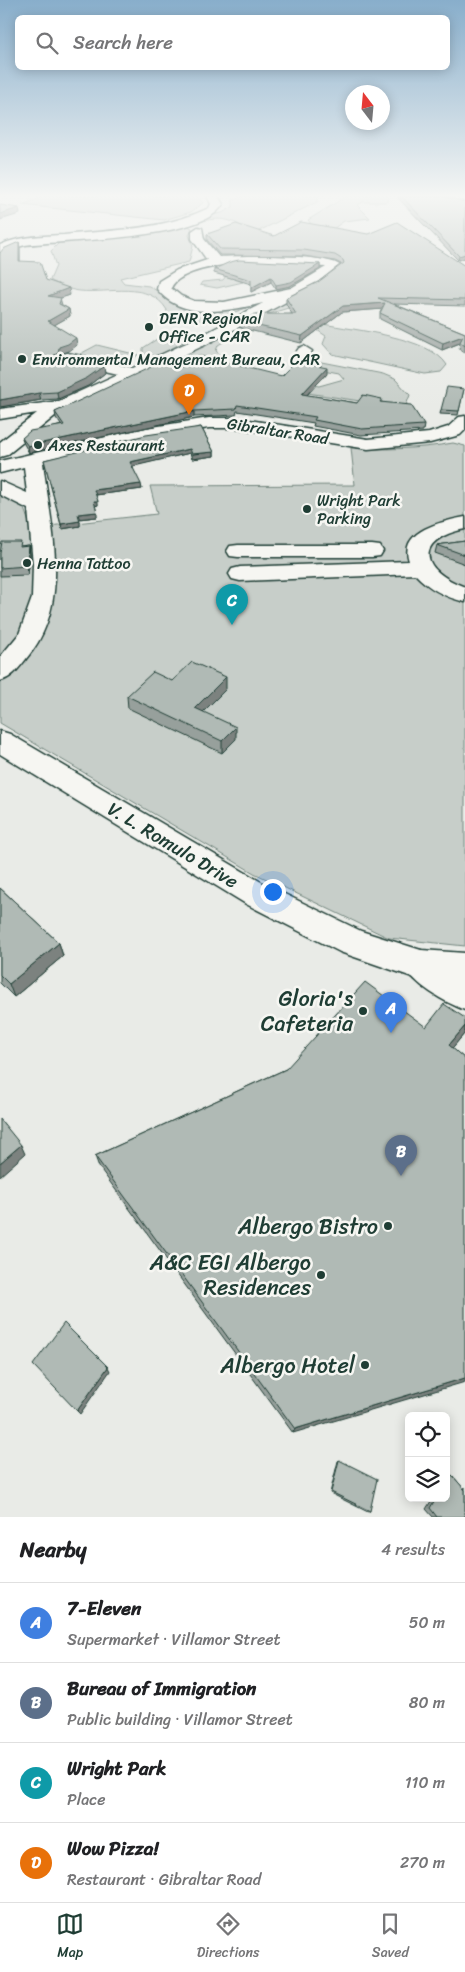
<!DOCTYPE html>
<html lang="en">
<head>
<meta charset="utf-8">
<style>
	:root { --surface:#fff; --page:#f2f2f2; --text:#202124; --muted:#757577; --line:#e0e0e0; --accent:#1f3d34 }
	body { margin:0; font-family:Sriracha,sans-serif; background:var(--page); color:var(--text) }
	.controls { position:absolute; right:15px; bottom:15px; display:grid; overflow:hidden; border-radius:8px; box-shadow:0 2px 12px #0003 }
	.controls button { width:45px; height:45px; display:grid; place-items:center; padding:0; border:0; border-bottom:1px solid var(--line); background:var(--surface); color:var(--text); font:25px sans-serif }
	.compass { position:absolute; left:345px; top:85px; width:45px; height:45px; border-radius:50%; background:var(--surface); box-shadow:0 2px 12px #0003; rotate:344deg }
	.you { position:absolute; left:272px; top:891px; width:18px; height:18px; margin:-12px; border:4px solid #fff; border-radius:50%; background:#1a73e8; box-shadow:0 0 0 8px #1a73e833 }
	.badge { display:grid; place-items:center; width:32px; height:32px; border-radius:50%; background:var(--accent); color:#fff; font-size:16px; font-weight:700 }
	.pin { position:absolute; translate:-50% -41px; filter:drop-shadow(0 1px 2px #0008) }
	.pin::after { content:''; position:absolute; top:26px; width:18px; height:15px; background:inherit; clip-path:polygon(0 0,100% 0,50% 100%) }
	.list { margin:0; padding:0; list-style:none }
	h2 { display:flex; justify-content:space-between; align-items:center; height:65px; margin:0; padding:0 20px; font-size:21px }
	h2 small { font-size:16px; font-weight:400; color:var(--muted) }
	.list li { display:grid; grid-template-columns:32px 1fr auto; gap:15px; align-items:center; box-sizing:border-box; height:80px; padding:0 20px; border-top:1px solid var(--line) }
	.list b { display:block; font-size:19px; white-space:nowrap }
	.list p { margin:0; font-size:16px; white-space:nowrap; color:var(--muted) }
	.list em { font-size:16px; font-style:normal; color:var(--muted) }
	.icon { flex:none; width:28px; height:28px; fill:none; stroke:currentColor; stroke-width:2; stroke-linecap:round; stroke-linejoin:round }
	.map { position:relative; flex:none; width:465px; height:1517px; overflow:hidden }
	.search { position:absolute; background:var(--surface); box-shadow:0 2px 12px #0003; left:15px; right:15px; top:15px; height:55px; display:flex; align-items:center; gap:12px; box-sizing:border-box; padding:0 18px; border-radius:8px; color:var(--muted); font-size:19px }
	.sheet { height:385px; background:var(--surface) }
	nav { display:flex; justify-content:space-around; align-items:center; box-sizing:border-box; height:70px; border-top:1px solid var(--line); background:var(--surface); font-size:14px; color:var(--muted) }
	nav a { display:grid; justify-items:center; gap:2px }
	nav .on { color:var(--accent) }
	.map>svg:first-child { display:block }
</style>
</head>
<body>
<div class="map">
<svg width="465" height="1517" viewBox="0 0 465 1517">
	<rect width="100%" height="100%" fill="#e9ebe7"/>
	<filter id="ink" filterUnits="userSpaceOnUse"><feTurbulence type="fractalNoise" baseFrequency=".02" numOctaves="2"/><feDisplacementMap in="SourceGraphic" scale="10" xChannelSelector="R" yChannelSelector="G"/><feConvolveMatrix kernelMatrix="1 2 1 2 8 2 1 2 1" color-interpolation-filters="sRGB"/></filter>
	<g filter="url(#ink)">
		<path fill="#c7cec9" stroke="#73867e" d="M45 196H197L203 203 191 212 164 220 22 205Z
			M244 196H321H318L317 202 233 244 244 228C227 215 207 218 188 226L192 228 189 235 193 246 189 262 120 278 124 283 149 286 184 308 199 311 228 308 263 301 261 303 212 320 195 321 165 316 167 310C149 280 109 294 80 291 69 290 59 285 50 280L56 266 51 251 60 242 222 213 233 207V200Z
			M347 196H389L388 201 385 202H363L357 205 370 218 344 221 333 229 311 224 308 220Z
			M226 276 243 282 217 288 200 285 202 282 223 280Z
			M307 293 298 305 262 316 245 330 218 345 216 351 223 357 218 362 192 355 179 361 178 356 267 309Z
			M323 324C354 330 430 337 447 365L441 372 425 374 332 354 323 344 326 336 317 330Z
			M168 332 188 336 189 339 161 354 147 357 143 354V348Z
			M97 345 138 355 123 365 80 354Z
			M306 359 383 374 395 379 410 395 405 408 295 391 302 383 319 386 344 379 339 373 302 366Z
			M453 443 465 446V946L389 938 254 873 0 723V492L23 506 31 528 157 514 150 486 355 485 351 448C386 450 419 449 453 443Z"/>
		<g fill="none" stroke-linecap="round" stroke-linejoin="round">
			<g stroke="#1f3d34" stroke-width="3">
				<path id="minor" d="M198 227 202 228 204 239 219 257C239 256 331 253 342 267L316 286 205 345 55 416 7 455 0 457V442L37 413 0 419V409L59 401 118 374 62 361 60 358 62 355 68 353 132 368 195 339 263 303C230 311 181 321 157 289L159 281 177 270 207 260 192 239V231ZM239 263 326 267 291 288 224 302 194 301 181 296 171 288C179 270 221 265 239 263Z
					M304 346 312 351 306 361H294L292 358 299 348Z
					M465 416V430L460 435 430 443 368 449 237 428H209L146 438 43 463C51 527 73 605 26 659 18 669 12 678 0 681V657L19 634 32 598 33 564 28 509 0 495V481L27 493 24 467 0 473V461L146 428 209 418H237L368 439 429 433 448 427 459 417Z
					M465 517V529C412 540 421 571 465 587V602C445 597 429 589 415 574L240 581 232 579 229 574 232 569 240 567 409 561C398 530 444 521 465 517Z
					M238 545H372L380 546 383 551 380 556 372 557H238L230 556 227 551 230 546Z
					M421 950 433 954 465 975V1010C444 1002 414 985 404 965L409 954Z"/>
			</g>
			<g stroke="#1f3d34" stroke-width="3">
				<path id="major" d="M207 196H218L223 204C205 240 64 240 25 245 16 247 9 252 0 254V245C20 236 43 236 64 235 114 230 163 230 209 208L211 204Z
					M0 731 10 734 268 886 361 931 421 950 465 953V983L421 980 340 952 246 904 0 754Z"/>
			</g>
			<use href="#minor" fill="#f6f6f2" fill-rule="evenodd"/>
			<use href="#major" fill="#f6f6f2" fill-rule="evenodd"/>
		</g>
		<path fill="#97a09c" stroke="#1f3d34" d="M399 196H465L446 197 465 202V258L458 260 398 198Z
			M207 234 274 236 465 266V306L394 304 465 333V353L459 349 460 343 442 350 380 319V313L382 309 342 312 301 343 241 328V322L292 314 286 304V298L318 282 341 264 335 261 304 256 220 255 207 240Z
			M20 248V261L46 280 70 295 60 298 62 305 69 309 70 316 54 325 77 345 69 351 60 354V358L104 366 105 373 88 386 58 399 41 400 0 407V253Z
			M320 264V269L290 286 276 289 271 282 251 292V284L214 273V269Z
			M182 367 281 376 327 373 307 395 357 403 382 402 424 425 423 431 361 435 313 426 314 423 237 411 236 415 194 417 29 453 24 444 22 438 61 425 56 418 55 412Z
			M464 389 458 415 440 414 441 410Z
			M201 427 214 452V456L192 459 190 453 132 466 142 489 96 495 98 505 95 506 97 517 79 519 80 526 62 529 44 460Z
			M465 541V564L435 553 437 545Z
			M29 546 30 555 28 575 0 576V553L22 547Z
			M172 681 226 689 203 712 236 739 222 753 128 708 127 696Z
			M0 888 59 943 63 956 14 997 0 983Z
			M465 1018V1031L464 1034 452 1048 465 1059 293 1433 99 1167 95 1156 286 1069 426 1027Z
			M339 1460 370 1511 368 1512 330 1493 338 1461Z
			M452 1475 464 1489 465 1487V1517H433L426 1509 433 1498H446V1479L448 1476Z"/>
		<path fill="#7b827f" stroke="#1f3d34" d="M19 208 20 214 0 220V214Z
			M19 242 20 248V267L19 261Z
			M465 254V258L458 260 459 256Z
			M320 264V269L290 286 276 289V285Z
			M271 277V282L251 292V288Z
			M69 288 70 295 49 302 48 296Z
			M385 303 384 309 342 312 301 343 302 336 343 306Z
			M69 309 70 316 49 328 48 321Z
			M463 336 462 342 442 350 443 343Z
			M76 338 77 345 69 351 60 354 59 360 53 356 59 347Z
			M104 366 105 373 88 386 58 399 57 392Z
			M327 367V373L302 400V394Z
			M39 393 41 400 0 407V400Z
			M194 411V417L29 453 28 446Z
			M190 449V453L130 467V462Z
			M214 452V456L192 459V454Z
			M141 484 142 489 95 495 94 490Z
			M94 501H98V505L95 506Z
			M97 512V517L78 519V514Z
			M80 521V526L62 529 61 524Z
			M29 546 30 555 28 575 27 566Z
			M226 677V689L195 720V708Z
			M236 727V739L222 753V741Z
			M59 943 63 956 14 997 9 984Z
			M465 1026V1031L464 1034 444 1058 449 1045Z
			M21 1145 25 1154 0 1176V1163Z
			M108 1367 110 1371 80 1414 77 1411Z
			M465 1378V1382L293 1433 295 1429Z"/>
		<path fill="#b0bab5" stroke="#1f3d34" d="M401 196H442L465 202V254L459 256Z
			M0 205 19 208 0 214Z
			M301 222 368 234 397 222 465 266V300L378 298 465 333V346L460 342 463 336 443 343 380 313 385 303 343 306 302 336 241 322 255 314H296L286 298 318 282 344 263 343 260 335 255 304 250 220 249 207 234 236 224 274 236Z
			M19 242V261L40 262 46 280 69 288 48 296 61 298 59 304 69 309 48 321 76 338 68 344 59 347 58 353 53 356 104 366 87 378 57 392 39 393 0 400V253L3 249Z
			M239 260 320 264 291 282 276 285 271 277 251 288V280L214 269 230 262Z
			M200 356 281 376 296 361 327 367 302 394 357 403 363 395 382 399 380 402 411 405 424 425 362 429 314 420 316 417 237 405 236 409 194 411 28 446 22 438 30 431 64 425 55 412 166 360 182 367Z
			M447 387 464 389 459 411 441 410Z
			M201 427 214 452 192 454 190 449 130 462 141 484 94 490 98 501H94L97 512 78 514 80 521 61 524 44 460 146 435Z
			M465 541V555L437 545Z
			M2 542H21L20 547 29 546 27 566 0 568V553Z
			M192 662 226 677 195 708 236 727 222 741 127 696 153 672 172 681Z
			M0 888 59 943 9 984 0 975Z
			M365 982 426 1027 444 1004 465 1018V1026L449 1045 465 1059V1378L295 1429 95 1156 286 1069Z
			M0 1119 21 1145 0 1163Z
			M64 1323 108 1367 77 1411 33 1365Z
			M339 1460 377 1479 370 1511 331 1492Z
			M452 1475 465 1490V1517H437L430 1508 436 1498H446V1483Z"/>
	</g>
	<linearGradient id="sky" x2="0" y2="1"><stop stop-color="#88aecb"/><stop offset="0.48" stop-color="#f5f6f4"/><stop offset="1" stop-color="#f5f6f4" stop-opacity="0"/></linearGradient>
	<rect width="465" height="408" fill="url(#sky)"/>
	<g fill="#1f3d34" stroke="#f6f6f2" stroke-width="2">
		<circle cx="149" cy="327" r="5"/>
		<circle cx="22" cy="359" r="5"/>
		<circle cx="38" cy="445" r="5"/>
		<circle cx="307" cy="509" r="5"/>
		<circle cx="27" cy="563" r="5"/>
		<circle cx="363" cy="1011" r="5"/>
		<circle cx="388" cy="1226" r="5"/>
		<circle cx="321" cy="1275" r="5"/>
		<circle cx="365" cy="1365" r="5"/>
	</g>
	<g text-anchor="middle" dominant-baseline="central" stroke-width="5" stroke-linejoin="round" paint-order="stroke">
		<g font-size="16" fill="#1f3d34" stroke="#f6f6f2" text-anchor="start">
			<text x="159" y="318">DENR Regional<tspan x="159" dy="18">Office - CAR</tspan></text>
			<text x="32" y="359">Environmental Management Bureau, CAR</text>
			<text x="48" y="445">Axes Restaurant</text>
			<text x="317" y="500">Wright Park<tspan x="317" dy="18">Parking</tspan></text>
			<text x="37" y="563">Henna Tattoo</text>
		</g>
		<g font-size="16" fill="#1f3d34" stroke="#f6f6f2">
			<text transform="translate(278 431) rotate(9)">Gibraltar Road</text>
		</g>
		<g font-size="19" fill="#1f3d34" stroke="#f6f6f2">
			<text transform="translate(173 845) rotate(31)">V. L. Romulo Drive</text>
		</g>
		<g font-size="22" fill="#1f3d34" stroke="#f6f6f2" text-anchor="end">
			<text x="353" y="998">Gloria's<tspan x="353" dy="25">Cafeteria</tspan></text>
			<text x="378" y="1226">Albergo Bistro</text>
			<text x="311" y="1262">A&amp;C EGI Albergo<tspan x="311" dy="25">Residences</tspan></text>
			<text x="355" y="1365">Albergo Hotel</text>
		</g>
	</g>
</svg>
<div class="controls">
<button><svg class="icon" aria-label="locate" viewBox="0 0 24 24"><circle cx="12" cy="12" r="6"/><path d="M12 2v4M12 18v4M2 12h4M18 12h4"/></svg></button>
<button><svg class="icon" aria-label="layers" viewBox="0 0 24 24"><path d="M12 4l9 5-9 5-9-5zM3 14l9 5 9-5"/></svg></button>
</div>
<svg class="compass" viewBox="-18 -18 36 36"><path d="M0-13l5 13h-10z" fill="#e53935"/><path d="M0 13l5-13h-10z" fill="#757577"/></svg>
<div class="you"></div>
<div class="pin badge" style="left:391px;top:1033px;background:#3f7fe0">A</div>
<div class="pin badge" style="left:401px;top:1176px;background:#5c6f8a">B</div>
<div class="pin badge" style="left:232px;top:625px;background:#0f9aa8">C</div>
<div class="pin badge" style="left:189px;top:415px;background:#e8710a">D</div>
<div class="search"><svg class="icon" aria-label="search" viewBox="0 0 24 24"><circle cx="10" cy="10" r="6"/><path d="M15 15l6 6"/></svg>Search here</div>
</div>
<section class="sheet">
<h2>Nearby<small>4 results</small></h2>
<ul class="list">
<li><span class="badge" style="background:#3f7fe0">A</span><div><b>7-Eleven</b><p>Supermarket · Villamor Street</p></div><em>50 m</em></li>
<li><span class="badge" style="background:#5c6f8a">B</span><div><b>Bureau of Immigration</b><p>Public building · Villamor Street</p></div><em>80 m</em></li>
<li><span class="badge" style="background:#0f9aa8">C</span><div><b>Wright Park</b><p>Place</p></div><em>110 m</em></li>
<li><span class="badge" style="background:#e8710a">D</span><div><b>Wow Pizza!</b><p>Restaurant · Gibraltar Road</p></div><em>270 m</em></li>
</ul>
</section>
<nav>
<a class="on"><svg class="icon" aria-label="map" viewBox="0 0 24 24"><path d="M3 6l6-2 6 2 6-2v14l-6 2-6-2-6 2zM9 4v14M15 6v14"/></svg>Map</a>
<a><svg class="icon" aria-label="directions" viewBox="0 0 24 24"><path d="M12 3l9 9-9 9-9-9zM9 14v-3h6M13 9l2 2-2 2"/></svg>Directions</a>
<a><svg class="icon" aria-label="saved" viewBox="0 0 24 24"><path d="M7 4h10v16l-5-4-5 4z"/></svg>Saved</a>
</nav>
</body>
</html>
